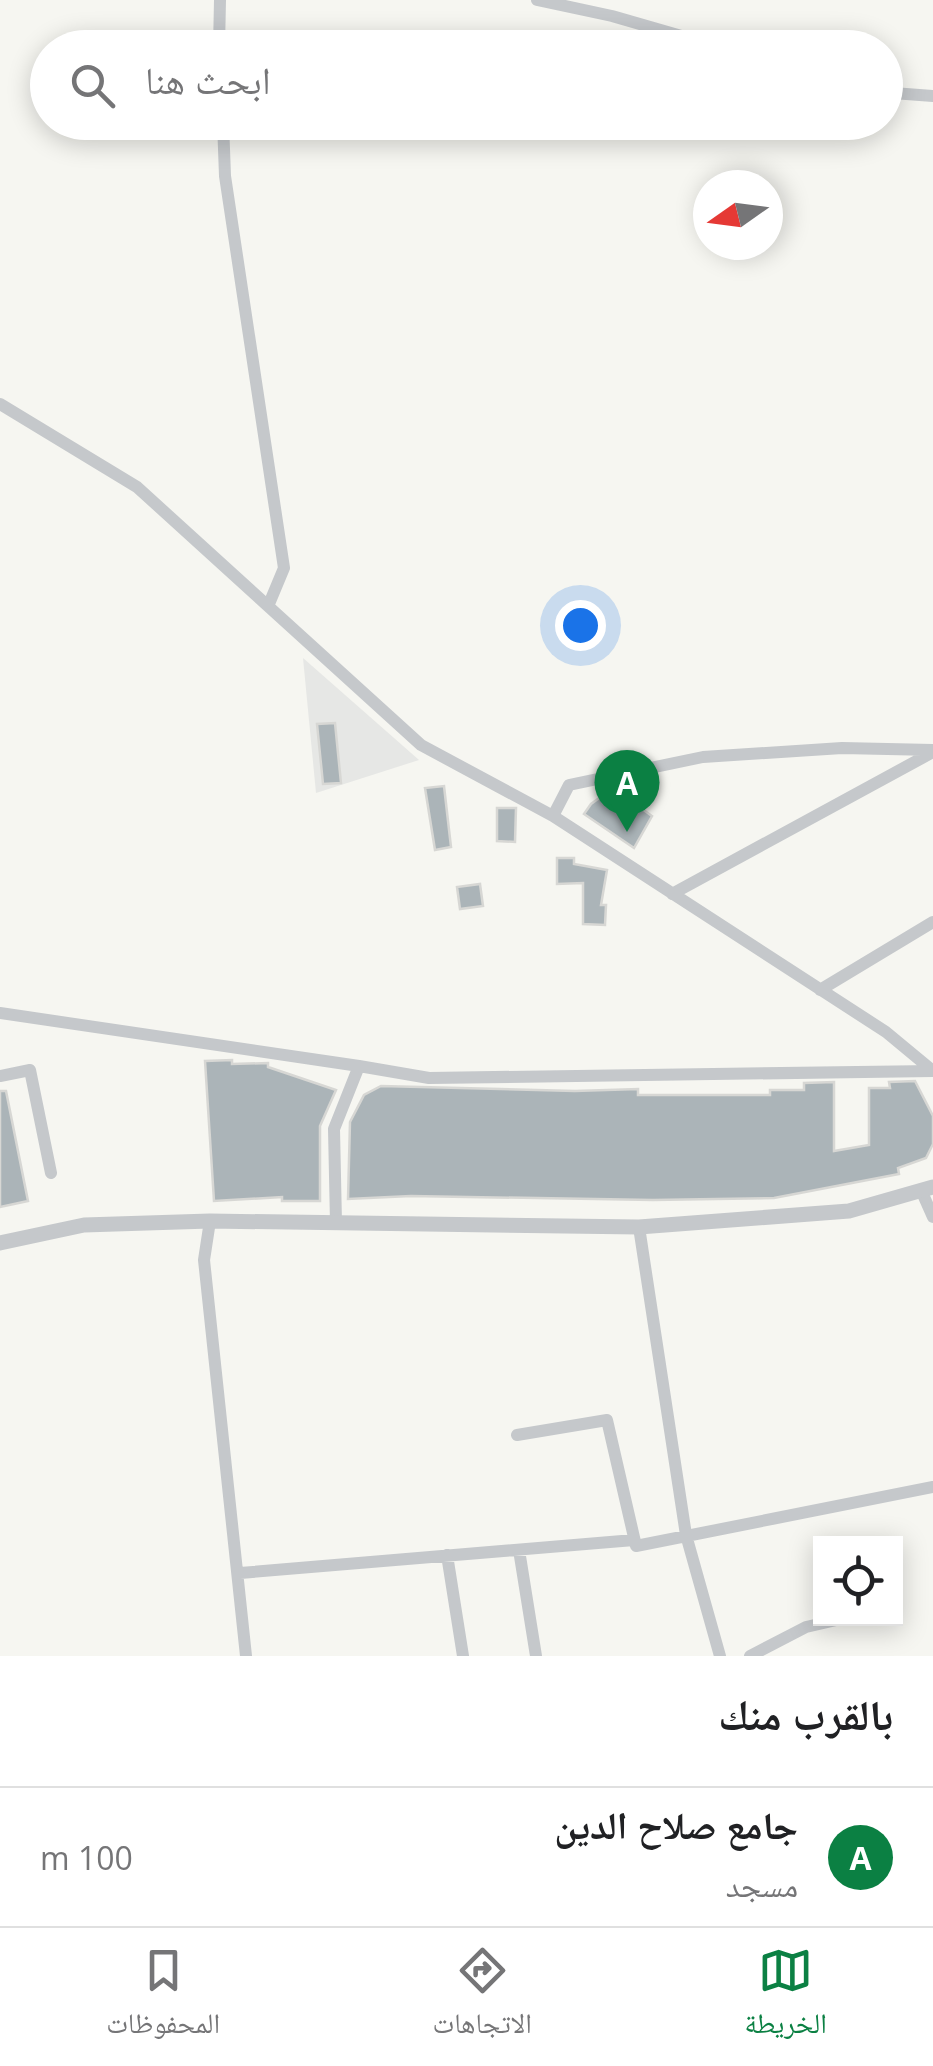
<!DOCTYPE html>
<html lang="ar">
<head>
<meta charset="utf-8">
<style>
	:root { --surface:#fff; --page:#f6f6f6; --text:#202124; --muted:#757577; --line:#e0e0e0; --accent:#0b8043 }
	body { margin:0; font-family:"Open Sans","Noto Naskh Arabic",sans-serif; background:var(--page); color:var(--text); direction:rtl }
	.controls { position:absolute; right:30px; bottom:30px; display:grid; overflow:hidden; border-radius:0px; box-shadow:0 5px 25px #0003 }
	.controls button { width:90px; height:90px; display:grid; place-items:center; padding:0; border:0; border-bottom:2px solid var(--line); background:var(--surface); color:var(--text); font:50px sans-serif }
	.compass { position:absolute; left:693px; top:170px; width:90px; height:90px; border-radius:50%; background:var(--surface); box-shadow:0 5px 25px #0003; rotate:256deg }
	.you { position:absolute; left:580px; top:625px; width:35px; height:35px; margin:-25px; border:8px solid #fff; border-radius:50%; background:#1a73e8; box-shadow:0 0 0 15px #1a73e833 }
	.badge { display:grid; place-items:center; width:65px; height:65px; border-radius:50%; background:var(--accent); color:#fff; font-size:32px; font-weight:700 }
	.pin { position:absolute; translate:-50% -82px; filter:drop-shadow(0 2px 5px #0008) }
	.pin::after { content:''; position:absolute; top:52px; width:35px; height:30px; background:inherit; clip-path:polygon(0 0,100% 0,50% 100%) }
	.list { margin:0; padding:0; list-style:none }
	h2 { display:flex; justify-content:space-between; align-items:center; height:130px; margin:0; padding:0 40px; font-size:42px }
	h2 small { font-size:32px; font-weight:400; color:var(--muted) }
	.list li { display:grid; grid-template-columns:65px 1fr auto; gap:30px; align-items:center; box-sizing:border-box; height:140px; padding:0 40px; border-top:2px solid var(--line) }
	.list b { display:block; font-size:38px; white-space:nowrap }
	.list p { margin:0; font-size:32px; white-space:nowrap; color:var(--muted) }
	.list em { font-size:32px; font-style:normal; color:var(--muted) }
	.icon { flex:none; width:55px; height:55px; fill:none; stroke:currentColor; stroke-width:2; stroke-linecap:round; stroke-linejoin:round }
	.map { position:relative; flex:none; width:933px; height:1656px; overflow:hidden; direction:ltr }
	.search { position:absolute; background:var(--surface); box-shadow:0 5px 25px #0003; left:30px; right:30px; top:30px; height:110px; display:flex; align-items:center; gap:25px; box-sizing:border-box; padding:0 35px; border-radius:55px; color:var(--muted); font-size:38px }
	.sheet { height:270px; background:var(--surface) }
	nav { display:flex; justify-content:space-around; align-items:center; box-sizing:border-box; height:140px; border-top:2px solid var(--line); background:var(--surface); font-size:28px; color:var(--muted) }
	nav a { display:grid; justify-items:center; gap:5px }
	nav .on { color:var(--accent) }
	.map>svg:first-child { display:block }
</style>
</head>
<body>
<div class="map">
<svg width="933" height="1656" viewBox="0 0 933 1656">
	<rect width="100%" height="100%" fill="#f6f6f1"/>
	<path fill="#e6e7e5" d="M303 658 419 760 316 793Z"/>
	<path fill="#abb4b8" stroke="#d7d7d4" stroke-width="2.5" d="M335 723 341 783 323 784 317 724Z
		M444 786 451 847 435 850 425 788Z
		M613 788 652 816 634 848 584 814 591 804Z
		M497 808H516L515 842 497 841Z
		M557 858H574V864L607 870 601 905H606L605 925 583 924V883L557 884Z
		M480 884 483 906 460 909 457 887Z
		M232 1060V1064L268 1063V1067L336 1090 320 1126V1201H282V1197L214 1201 205 1061Z
		M915 1081 933 1116V1144L926 1158 898 1168 899 1174 774 1198 653 1200 411 1196 348 1199 350 1122 364 1095 381 1086 575 1091 638 1089V1095H770V1090H804V1083L834 1082V1151L869 1145V1088H890L889 1082Z
		M0 1091H6L28 1201 0 1207Z"/>
	<g fill="none" stroke-linecap="round" stroke-linejoin="round">
		<path stroke="#c5c8cb" stroke-width="12" d="M537 0 612 16 723 48
			M219 48 220 0
			M886 89 893 93 933 96
			M223 122 225 176 284 568 269 604
			M0 404 137 487 421 745 553 816 886 1032 933 1071
			M553 816 569 785 703 757 842 748 933 750
			M672 894 933 752
			M820 990 933 922
			M0 1013 359 1066
			M0 1076 30 1070 51 1173
			M921 1190 933 1217
			M210 1221 204 1260 246 1656
			M336 1223 334 1129 359 1066 429 1078 933 1071
			M639 1227 686 1535 720 1656
			M517 1435 607 1420 636 1546 933 1487
			M519 1550 536 1656
			M447 1555 463 1656
			M240 1573 634 1540
			M750 1656 806 1627 845 1618"/>
		<path stroke="#c5c8cb" stroke-width="15" d="M0 1243 84 1225 210 1221 639 1227 849 1211 933 1187"/>
	</g>
</svg>
<div class="controls">
<button><svg class="icon" aria-label="locate" viewBox="0 0 24 24"><circle cx="12" cy="12" r="6"/><path d="M12 2v4M12 18v4M2 12h4M18 12h4"/></svg></button>
</div>
<svg class="compass" viewBox="-18 -18 36 36"><path d="M0-13l5 13h-10z" fill="#e53935"/><path d="M0 13l5-13h-10z" fill="#757577"/></svg>
<div class="you"></div>
<div class="pin badge" style="left:627px;top:832px">A</div>
<div class="search"><svg class="icon" aria-label="search" viewBox="0 0 24 24"><circle cx="10" cy="10" r="6"/><path d="M15 15l6 6"/></svg>ابحث هنا</div>
</div>
<section class="sheet">
<h2>بالقرب منك<small></small></h2>
<ul class="list">
<li><span class="badge">A</span><div><b>جامع صلاح الدين</b><p>مسجد</p></div><em>100 m</em></li>
</ul>
</section>
<nav>
<a class="on"><svg class="icon" aria-label="map" viewBox="0 0 24 24"><path d="M3 6l6-2 6 2 6-2v14l-6 2-6-2-6 2zM9 4v14M15 6v14"/></svg>الخريطة</a>
<a><svg class="icon" aria-label="directions" viewBox="0 0 24 24"><path d="M12 3l9 9-9 9-9-9zM9 14v-3h6M13 9l2 2-2 2"/></svg>الاتجاهات</a>
<a><svg class="icon" aria-label="saved" viewBox="0 0 24 24"><path d="M7 4h10v16l-5-4-5 4z"/></svg>المحفوظات</a>
</nav>
</body>
</html>
